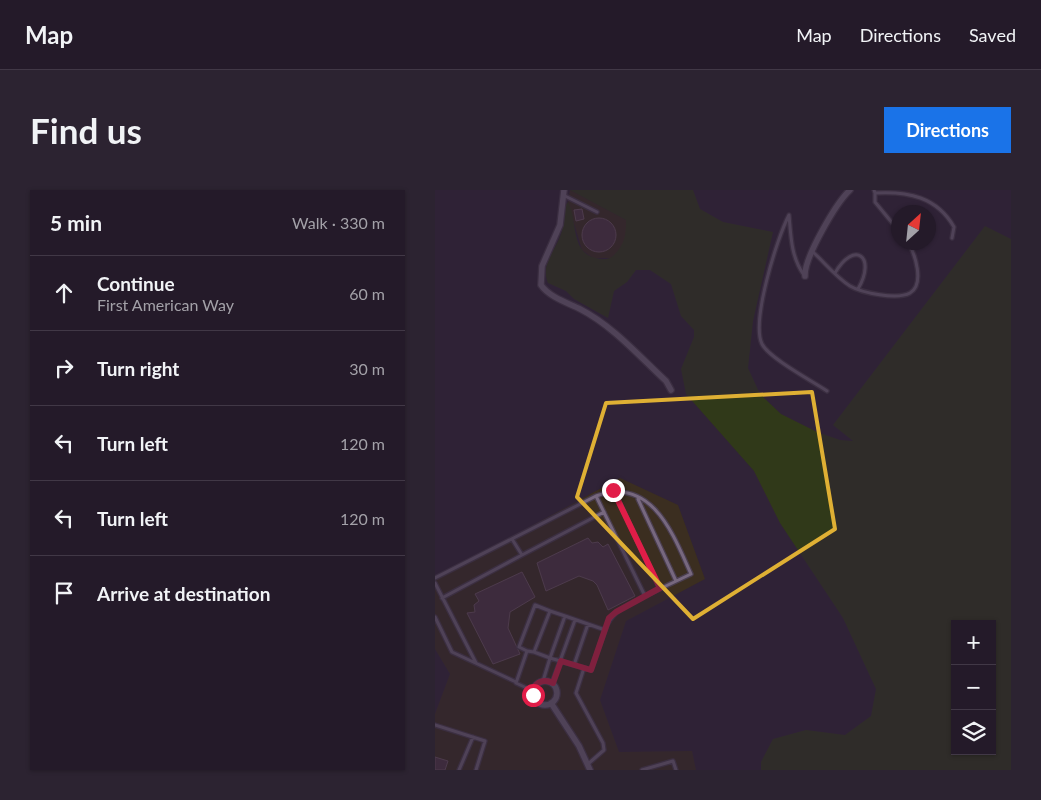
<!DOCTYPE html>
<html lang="en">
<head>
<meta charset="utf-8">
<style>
	:root { --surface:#241a29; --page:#2c2331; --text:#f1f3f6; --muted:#a3a1a8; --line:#413846; --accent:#1a73e8 }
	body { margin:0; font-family:Lato,sans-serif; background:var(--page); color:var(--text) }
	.controls { position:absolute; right:15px; bottom:15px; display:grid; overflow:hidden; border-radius:0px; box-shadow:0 1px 4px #0004 }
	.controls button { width:45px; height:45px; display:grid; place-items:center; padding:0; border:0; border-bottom:1px solid var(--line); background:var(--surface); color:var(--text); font:25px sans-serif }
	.compass { position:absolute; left:456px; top:15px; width:45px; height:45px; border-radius:50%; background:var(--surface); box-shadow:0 1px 4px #0004; rotate:27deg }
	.stop { position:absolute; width:15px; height:15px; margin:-11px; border:4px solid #e11d48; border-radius:50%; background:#fff }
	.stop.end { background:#e11d48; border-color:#fff; box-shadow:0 1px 5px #0008 }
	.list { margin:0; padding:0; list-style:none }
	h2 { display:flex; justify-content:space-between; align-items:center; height:65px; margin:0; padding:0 20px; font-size:21px }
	h2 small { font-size:16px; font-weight:400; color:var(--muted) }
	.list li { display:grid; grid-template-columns:32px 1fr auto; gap:15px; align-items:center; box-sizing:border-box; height:75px; padding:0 20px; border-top:1px solid var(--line) }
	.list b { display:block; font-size:19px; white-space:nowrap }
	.list p { margin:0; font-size:16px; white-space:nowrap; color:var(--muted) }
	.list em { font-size:16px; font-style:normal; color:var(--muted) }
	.icon { flex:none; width:28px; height:28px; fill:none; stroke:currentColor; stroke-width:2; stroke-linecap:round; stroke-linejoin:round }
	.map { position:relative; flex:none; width:576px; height:580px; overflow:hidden; border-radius:0px }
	header { display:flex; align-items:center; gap:30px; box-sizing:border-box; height:70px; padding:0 25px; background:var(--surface); border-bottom:1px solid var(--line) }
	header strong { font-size:24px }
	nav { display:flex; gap:28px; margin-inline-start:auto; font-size:18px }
	.intro { display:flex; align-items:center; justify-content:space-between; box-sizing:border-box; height:120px; padding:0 30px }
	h1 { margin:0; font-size:35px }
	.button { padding:12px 22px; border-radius:0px; background:var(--accent); color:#fff; font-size:18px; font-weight:700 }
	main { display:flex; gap:30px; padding:0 30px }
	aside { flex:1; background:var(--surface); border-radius:0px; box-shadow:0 1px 4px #0004 }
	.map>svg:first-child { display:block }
</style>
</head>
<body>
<header>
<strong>Map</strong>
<nav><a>Map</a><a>Directions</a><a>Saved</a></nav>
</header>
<div class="intro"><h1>Find us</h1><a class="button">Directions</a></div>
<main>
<aside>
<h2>5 min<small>Walk · 330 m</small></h2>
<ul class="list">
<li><svg class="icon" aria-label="ahead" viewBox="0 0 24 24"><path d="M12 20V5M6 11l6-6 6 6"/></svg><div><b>Continue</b><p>First American Way</p></div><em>60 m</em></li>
<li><svg class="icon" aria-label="right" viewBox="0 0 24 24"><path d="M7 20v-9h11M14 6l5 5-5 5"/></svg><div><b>Turn right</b></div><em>30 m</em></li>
<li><svg class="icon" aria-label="left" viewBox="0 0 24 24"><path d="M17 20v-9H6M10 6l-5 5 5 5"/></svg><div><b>Turn left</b></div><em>120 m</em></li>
<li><svg class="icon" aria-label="left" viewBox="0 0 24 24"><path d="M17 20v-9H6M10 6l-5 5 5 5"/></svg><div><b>Turn left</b></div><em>120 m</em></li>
<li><svg class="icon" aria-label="arrive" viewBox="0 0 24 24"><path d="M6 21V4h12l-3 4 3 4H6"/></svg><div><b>Arrive at destination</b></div></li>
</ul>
</aside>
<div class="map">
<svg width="576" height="580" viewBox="0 0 576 580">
	<rect width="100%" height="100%" fill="#302337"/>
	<path fill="#3b2e20" d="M135 0 191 30V45L187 57 176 68H158L147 60 133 13Z
		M185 288 243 315 270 389 191 431 165 510 184 562 257 561 261 580H0V524L15 484 0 459V388Z"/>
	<path fill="#303919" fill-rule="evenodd" d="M135 0H258L265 19 288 32 338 42 318 131 313 178 325 204 346 224 382 242 405 250 418 251 398 235 550 36 576 49V580H326V572L338 549 371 540 410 545 436 526 441 499 408 428 345 333 319 281 251 204 246 179 259 147V140L246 126 236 94 215 80H201L192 92 179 101 173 128 139 109 131 101 113 93C105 74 120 62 126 44 129 35 129 26 130 16L133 12C143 30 135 63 161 68 168 70 174 70 179 65 190 54 191 45 191 30ZM520 434H557V561H520Z"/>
	<path fill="#4e3745" stroke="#705766" d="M147 19 149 29 141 31 139 20Z
		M147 45a17 17 0 1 1 34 0a17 17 0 1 1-34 0Z
		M153 348 157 353 163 352 168 357 173 354 200 406 173 420 162 395 158 391 144 386 111 401 102 373Z
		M87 382 100 407 75 422 73 438 85 464 58 474 32 423 40 422 39 415 44 411 40 404Z
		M0 567 13 571 10 580H0Z"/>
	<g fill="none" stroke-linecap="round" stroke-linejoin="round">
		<g stroke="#4a3e4f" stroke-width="5.5">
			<path id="service" d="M439 0 440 3C473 1 502 7 519 37L517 48
				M440 3V12L463 40
				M128 5 162 22
				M378 62C390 73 401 87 415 96 427 103 462 110 475 103 490 94 480 64 473 52
				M400 83C419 50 442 66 423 99
				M369 85C356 67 356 47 354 25 342 48 316 131 327 154 334 168 377 191 392 201
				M179 301 225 399
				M203 309 241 391
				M87 365 169 322
				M0 388 161 306
				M0 393 41 473
				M7 408 87 365 77 349
				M130 426 170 440 156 480 139 475
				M0 427 17 462 81 492
				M170 440C177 420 192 416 210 406L161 306C217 286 238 344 256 384L210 406
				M92 461 99 462 115 421 100 415 84 457 92 461 81 493 98 501
				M99 462 115 468 130 426 115 421
				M149 478 141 503 168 553 169 560 153 574
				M108 491 115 468 139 475 153 434
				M117 493 140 430
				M0 535 50 551 41 580
				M24 580 38 547
				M207 580 238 571 241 580"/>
		</g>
		<g stroke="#4a3e4f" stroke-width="8">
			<path id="minor" d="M129 0 125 35 107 76 106 95C114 107 133 113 145 119 178 136 204 166 231 191L236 200
				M370 86C369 68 401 13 415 0
				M98 503a12 12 0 1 1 24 0a12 12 0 1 1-24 0Z
				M116 513 144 556 155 580"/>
		</g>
		<use href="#service" stroke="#77687f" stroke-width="3"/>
		<use href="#minor" stroke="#77687f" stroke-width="5.5"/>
	</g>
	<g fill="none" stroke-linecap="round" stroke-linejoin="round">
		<path stroke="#e11d48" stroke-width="6" d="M98 505C98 493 107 488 118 493L126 471 156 480 174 428 181 422 225 398 178 300"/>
	</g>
	<path d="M0 0H576V580H0ZM377 202 400 339 258 429 142 307 171 213Z" fill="#302337" fill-opacity=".55" fill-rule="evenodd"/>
	<path fill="none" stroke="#dfb034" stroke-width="4" stroke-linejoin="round" d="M377 202 400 339 258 429 142 307 171 213Z"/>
</svg>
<div class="controls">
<button>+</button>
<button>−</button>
<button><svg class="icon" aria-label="layers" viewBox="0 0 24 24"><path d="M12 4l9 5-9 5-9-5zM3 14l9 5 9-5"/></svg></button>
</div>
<svg class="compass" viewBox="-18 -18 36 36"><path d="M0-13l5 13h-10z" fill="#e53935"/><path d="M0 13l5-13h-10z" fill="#a3a1a8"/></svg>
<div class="stop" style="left:98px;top:505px"></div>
<div class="stop end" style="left:178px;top:300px"></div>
</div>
</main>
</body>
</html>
